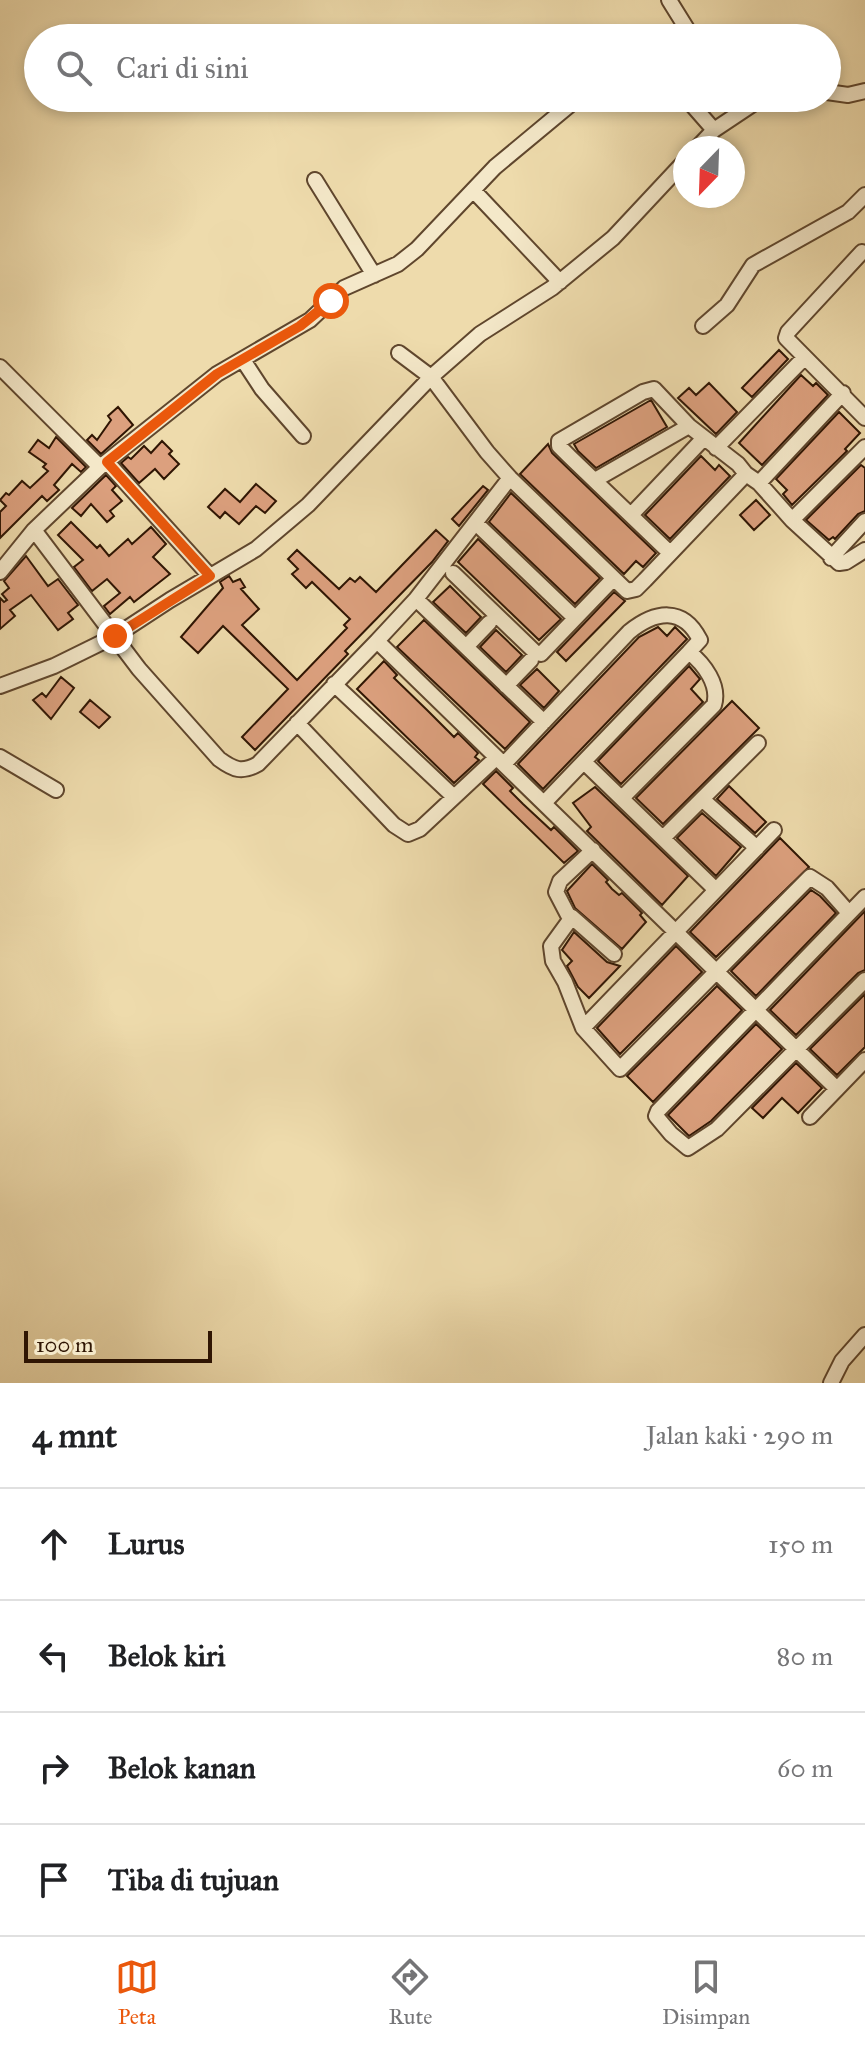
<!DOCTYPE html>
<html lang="id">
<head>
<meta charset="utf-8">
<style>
	:root { --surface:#fff; --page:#f2f2f2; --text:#202124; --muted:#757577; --line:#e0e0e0; --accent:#ea580c }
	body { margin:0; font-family:"IM FELL Great Primer",serif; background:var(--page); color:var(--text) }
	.compass { position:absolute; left:673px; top:136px; width:72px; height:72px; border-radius:50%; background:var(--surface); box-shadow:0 4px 12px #0003; rotate:203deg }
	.scale { position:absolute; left:24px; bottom:20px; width:188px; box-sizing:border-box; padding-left:8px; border:4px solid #2f1503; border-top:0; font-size:22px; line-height:28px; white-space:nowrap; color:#2f1503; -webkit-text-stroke:6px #f4e8c9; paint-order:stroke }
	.stop { position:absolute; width:24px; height:24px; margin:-18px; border:6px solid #ea580c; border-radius:50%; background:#fff }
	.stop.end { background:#ea580c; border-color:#fff; box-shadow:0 2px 8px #0008 }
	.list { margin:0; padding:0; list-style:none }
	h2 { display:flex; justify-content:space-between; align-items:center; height:104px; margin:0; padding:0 32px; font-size:34px }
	h2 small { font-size:26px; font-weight:400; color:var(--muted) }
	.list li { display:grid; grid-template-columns:52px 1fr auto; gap:24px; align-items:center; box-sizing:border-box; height:112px; padding:0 32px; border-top:2px solid var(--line) }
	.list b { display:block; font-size:30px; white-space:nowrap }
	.list em { font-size:26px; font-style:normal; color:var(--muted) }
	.icon { flex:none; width:44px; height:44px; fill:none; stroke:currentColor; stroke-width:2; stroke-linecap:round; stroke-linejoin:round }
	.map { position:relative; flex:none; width:865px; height:1383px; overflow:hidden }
	.search { position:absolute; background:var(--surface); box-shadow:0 4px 12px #0003; left:24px; right:24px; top:24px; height:88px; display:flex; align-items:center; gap:20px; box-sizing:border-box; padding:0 28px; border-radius:44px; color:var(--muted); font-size:30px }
	.sheet { height:552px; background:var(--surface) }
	nav { display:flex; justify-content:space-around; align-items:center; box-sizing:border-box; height:112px; border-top:2px solid var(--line); background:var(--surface); font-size:22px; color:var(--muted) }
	nav a { display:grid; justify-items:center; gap:4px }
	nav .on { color:var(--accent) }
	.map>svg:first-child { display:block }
</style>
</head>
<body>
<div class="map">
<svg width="865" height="1383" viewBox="0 0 865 1383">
	<rect width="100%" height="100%" fill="#eedbac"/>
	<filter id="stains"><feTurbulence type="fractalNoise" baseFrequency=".0025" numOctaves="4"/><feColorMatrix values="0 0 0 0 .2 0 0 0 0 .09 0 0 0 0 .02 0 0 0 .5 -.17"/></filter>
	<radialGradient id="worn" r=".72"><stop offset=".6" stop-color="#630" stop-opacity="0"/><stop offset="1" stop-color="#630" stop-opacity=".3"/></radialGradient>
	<path fill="#dca07e" stroke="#2f1503" stroke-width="2" d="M779 350 788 359 752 397 742 388Z
		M801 375 813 386 816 383 828 395 762 465 739 443Z
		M709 383 737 412 716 434 678 398 689 388 696 395Z
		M651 400 667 427 596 468 578 451 574 444Z
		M118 407 133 425 101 454 87 440 92 435 97 440 111 420 108 416Z
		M839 412 860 433 845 449 847 451 792 505 783 494 787 490 776 479Z
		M56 437 86 467 81 472 72 464 54 485 59 490 47 501 42 496 0 538V512L6 506 0 500 6 493 9 495 22 481 30 488 48 471 43 467 46 464 29 452 38 440 49 448Z
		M162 441 172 451 169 454 179 464 164 479 155 469 139 483 121 463 128 457 131 459 144 446 151 453Z
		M548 444 552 453 656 553 643 567 636 561 624 574 520 474Z
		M701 456 715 470 719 465 730 476 670 539 645 515Z
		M861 465 865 468V511L858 514 835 539 833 537 829 540 806 520Z
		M106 475 116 486 112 490 122 501 110 511 114 516 107 522 91 504 81 516 72 508Z
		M256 484 276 501 265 513 256 506 239 524 225 512 220 518 208 507 225 489 240 502Z
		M483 486 488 490 459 526 452 519Z
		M511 493 600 578 575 604 489 522Z
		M756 500 770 515 754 530 740 515Z
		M71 522 97 548 100 545 109 556 128 539 132 544 151 527 166 544 153 557 170 574 134 602 130 597 110 614 104 606 120 593 107 579 92 591 74 567 83 560 58 535Z
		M436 530 448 541 432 562 345 651 348 654 255 750 242 737 288 689 223 626 198 653 181 637 223 588 220 582 229 576 233 582 240 579 245 587 241 589 259 609 242 625 297 680 347 628 344 625 350 619 312 582 306 588 292 574 298 569 288 559 297 550 339 589 350 578 355 582 360 577 376 592Z
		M478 539 561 619 539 640 458 562Z
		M26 556 48 586 58 579 78 605 68 613 73 619 58 630 31 595 10 610 15 616 0 629V598L4 602 7 600 2 594 9 588 4 581Z
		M450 586 481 617 466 633 433 602Z
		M614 592 625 601 566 661 557 652Z
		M424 620 530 722 505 749 397 647Z
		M658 627 667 636 675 627 687 639 543 789 518 764 639 637Z
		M496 630 522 655 506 672 480 647Z
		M384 661 397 675 394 678 427 710 454 737 458 733 478 753 475 757 479 760 454 783 357 689Z
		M689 666 700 679 691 689 703 702 621 784 598 761Z
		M537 669 559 691 544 708 520 685Z
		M61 677 74 688 51 719 33 700 42 693 46 697Z
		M90 700 110 717 99 728 80 712Z
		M732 701 759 728 663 824 636 798Z
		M496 771 513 788 510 791 523 804 551 830 554 827 578 851 564 863 483 784Z
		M729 786 766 822 755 833 717 799Z
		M595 787 688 876 662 905 587 831 591 827 573 803Z
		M702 813 741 847 716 876 677 838Z
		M780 838 809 867 716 957 690 932Z
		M592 864 608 880 606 882 612 889 619 895 622 893 642 913 640 915 646 922 622 949 575 908 567 891Z
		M811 890 820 896 836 913 756 996 731 971Z
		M865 911V970L858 973 796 1035 770 1010Z
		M574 932 607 962 620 966 589 998 578 987 567 966 572 961 562 950Z
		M676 946 702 972 620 1054 597 1028Z
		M717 986 742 1010 653 1102 627 1076Z
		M865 994V1047L837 1075 810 1049Z
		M756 1024 782 1049 711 1121 689 1136 668 1115Z
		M796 1063 822 1088 798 1113 782 1098 763 1118 752 1108Z"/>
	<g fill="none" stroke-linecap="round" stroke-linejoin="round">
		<g stroke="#5f462d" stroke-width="18">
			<path id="minor" d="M669 0 687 29 676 38
				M827 92 848 95 865 91
				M578 98 495 167 417 249 398 264 344 288 310 320 217 374 100 467 34 530 139 669 219 759C234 770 242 773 258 764L377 641 837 1089
				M686 98 714 130
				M697 148 714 130 762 98
				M315 180 374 275
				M473 190 560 282
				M862 252 788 332 786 338 865 418
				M703 326 727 305 753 265 848 212 865 195
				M399 353 431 377 487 452 510 478 627 591 636 589 645 580 746 474 759 483 792 520 839 563 846 562 865 550
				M243 360 262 389 303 436
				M0 367 100 467
				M716 448 804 358
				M107 462 210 576
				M595 480 689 426
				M759 483 843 393
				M631 515 703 439
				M792 520 865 447
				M481 528 575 618
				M670 553 570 457 559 446V441L643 392 654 389 689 426 738 464 746 474
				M831 558 865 521
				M0 572 34 530
				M453 573 536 653 541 654 613 579
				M416 599 544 722
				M377 641 416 599 506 483
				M466 647 489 623
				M334 684 454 797
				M0 686 54 666 115 636 170 600 256 549 308 505 431 377 480 334 552 288 613 238 685 161
				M506 686 531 660
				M297 723 394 825 408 834 420 829 496 758
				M0 757 56 790
				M584 762 716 890
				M504 764 629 632C655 611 683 606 700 640L689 652
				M702 799 757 848
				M544 803 689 652C704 664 720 685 714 705L622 798
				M774 830 583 1028 620 1069 810 877 827 888 849 913
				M663 838 758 743
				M865 897 658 1111 656 1116 671 1134 688 1148 717 1129 865 980
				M572 917 614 954
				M583 1028 565 982 553 961 551 946 572 917 568 915 556 892 560 881 593 850
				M810 1117 865 1060
				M831 1383 842 1361 865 1335"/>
		</g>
		<use href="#minor" stroke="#f4e8c9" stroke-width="14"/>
	</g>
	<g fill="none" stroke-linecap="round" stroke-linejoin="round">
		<path stroke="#ea580c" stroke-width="10" d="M115 636 210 576 107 462 217 374 300 326 331 301"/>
	</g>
	<rect width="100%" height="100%" filter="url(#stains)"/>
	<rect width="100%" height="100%" fill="url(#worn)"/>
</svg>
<svg class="compass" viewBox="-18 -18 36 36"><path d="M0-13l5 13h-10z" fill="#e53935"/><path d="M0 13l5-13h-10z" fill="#757577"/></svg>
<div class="scale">100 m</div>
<div class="stop" style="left:331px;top:301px"></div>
<div class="stop end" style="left:115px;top:636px"></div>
<div class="search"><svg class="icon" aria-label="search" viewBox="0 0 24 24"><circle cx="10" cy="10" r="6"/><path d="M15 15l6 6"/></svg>Cari di sini</div>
</div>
<section class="sheet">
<h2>4 mnt<small>Jalan kaki · 290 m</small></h2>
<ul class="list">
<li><svg class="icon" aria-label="ahead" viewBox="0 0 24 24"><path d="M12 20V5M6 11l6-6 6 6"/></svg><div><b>Lurus</b></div><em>150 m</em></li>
<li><svg class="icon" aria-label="left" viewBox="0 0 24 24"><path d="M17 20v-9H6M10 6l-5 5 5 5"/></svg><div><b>Belok kiri</b></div><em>80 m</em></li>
<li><svg class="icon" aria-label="right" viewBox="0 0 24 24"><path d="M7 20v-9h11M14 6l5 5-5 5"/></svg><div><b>Belok kanan</b></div><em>60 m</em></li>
<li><svg class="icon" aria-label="arrive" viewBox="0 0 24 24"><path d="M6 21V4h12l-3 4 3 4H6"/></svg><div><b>Tiba di tujuan</b></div></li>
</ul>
</section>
<nav>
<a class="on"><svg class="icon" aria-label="map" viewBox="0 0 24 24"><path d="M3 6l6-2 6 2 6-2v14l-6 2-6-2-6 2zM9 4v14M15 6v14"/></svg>Peta</a>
<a><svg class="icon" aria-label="directions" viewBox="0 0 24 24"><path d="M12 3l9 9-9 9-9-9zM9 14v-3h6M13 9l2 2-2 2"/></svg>Rute</a>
<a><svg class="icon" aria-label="saved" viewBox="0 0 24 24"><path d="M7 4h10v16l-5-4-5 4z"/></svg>Disimpan</a>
</nav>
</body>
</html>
